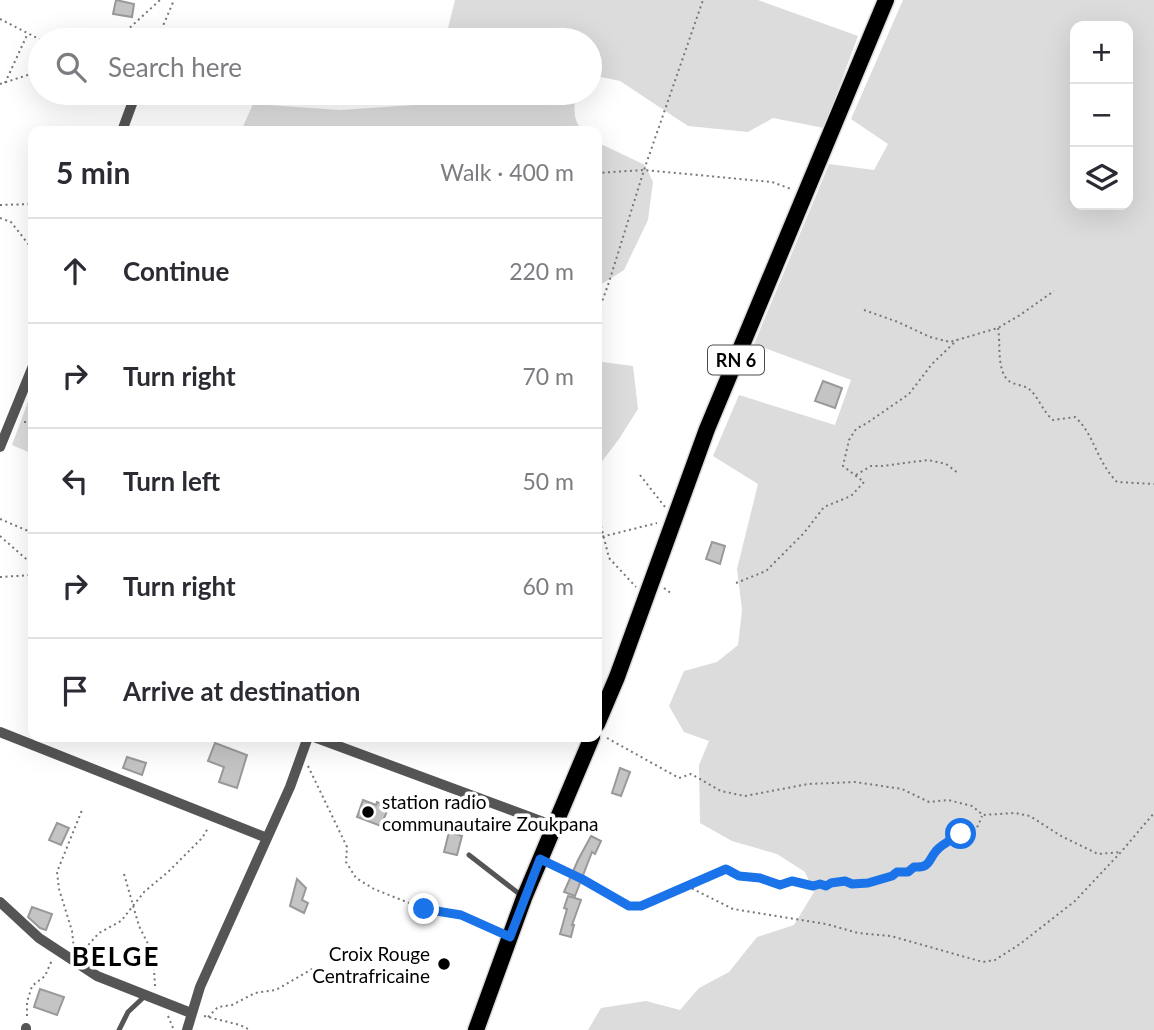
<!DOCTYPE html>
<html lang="en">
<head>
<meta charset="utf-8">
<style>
	:root { --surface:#fff; --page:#f7f7f7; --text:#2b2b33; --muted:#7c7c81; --line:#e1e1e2 }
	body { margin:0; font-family:Lato,sans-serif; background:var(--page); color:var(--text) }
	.controls { position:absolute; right:21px; top:21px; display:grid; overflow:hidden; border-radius:14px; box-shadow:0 7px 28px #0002 }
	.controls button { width:63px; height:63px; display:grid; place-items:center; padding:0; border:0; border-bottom:2px solid var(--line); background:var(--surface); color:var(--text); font:35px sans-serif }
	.stop { position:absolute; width:21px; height:21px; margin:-16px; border:5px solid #1a73e8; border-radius:50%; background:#fff }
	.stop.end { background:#1a73e8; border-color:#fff; box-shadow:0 2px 7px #0008 }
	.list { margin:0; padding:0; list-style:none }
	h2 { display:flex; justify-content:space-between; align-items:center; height:91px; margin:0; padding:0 28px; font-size:30px }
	h2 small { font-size:23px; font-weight:400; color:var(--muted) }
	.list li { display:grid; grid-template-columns:46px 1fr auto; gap:21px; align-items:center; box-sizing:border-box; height:105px; padding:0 28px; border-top:2px solid var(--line) }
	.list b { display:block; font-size:26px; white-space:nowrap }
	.list em { font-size:23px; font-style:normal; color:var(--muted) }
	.icon { flex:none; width:38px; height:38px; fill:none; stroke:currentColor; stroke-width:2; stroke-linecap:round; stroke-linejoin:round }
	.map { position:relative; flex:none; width:1154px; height:1030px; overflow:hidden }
	.search { position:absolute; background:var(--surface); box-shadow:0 7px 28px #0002; left:28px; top:28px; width:574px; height:77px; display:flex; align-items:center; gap:18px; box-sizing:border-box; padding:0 24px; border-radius:38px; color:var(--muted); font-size:26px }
	.panel { position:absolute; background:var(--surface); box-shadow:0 7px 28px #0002; left:28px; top:126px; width:574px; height:616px; border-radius:14px }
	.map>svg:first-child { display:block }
</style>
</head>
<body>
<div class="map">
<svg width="1154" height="1030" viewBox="0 0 1154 1030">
	<rect width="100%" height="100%" fill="#fff"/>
	<path fill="#dcdcdc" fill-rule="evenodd" d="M455 0H758L858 36 824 128 773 118 748 132 688 126 620 81 601 77 590 81V40H445Z
		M903 0H1154V1030H588L601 1008 646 1001 680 1010 699 988 729 972 757 937 794 925 814 892 805 872 777 854 732 841 700 823 699 765 709 741 684 732 669 706 684 671 717 662 738 645 742 610 737 569 758 484 713 456 739 395 835 425 851 380 754 344 829 164 874 170 888 144 851 119ZM1075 26H1128V205H1075Z
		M432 93H576C574 106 572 122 584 131H241L253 104 340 110 429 104Z
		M597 141 603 145 645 165 653 182 648 220 624 270 597 287Z
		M603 362 633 366 638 409 619 439 597 468V364Z
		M33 388V454L12 445Z"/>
	<path fill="#c4c4c4" stroke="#999" stroke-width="2" d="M116 0 134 4 132 17 113 14Z
		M823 381 842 388 835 408 815 401Z
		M712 542 725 546 720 564 706 559Z
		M215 743 247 755 237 788 219 782 224 767 208 761Z
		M127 757 146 763 142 775 123 768Z
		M620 768 630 772 621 796 612 793Z
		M363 800 376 805 377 802 389 806 381 826 357 817Z
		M57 823 69 828 61 845 49 840Z
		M449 832 462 836 457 855 444 852Z
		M591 836 601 841 595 854 592 852 575 896 564 892 578 860Z
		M297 879 306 888 302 900 308 903 304 913 290 906Z
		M568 896 581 900 572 925H574L571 937 560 934 567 909 564 908Z
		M32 907 52 914 46 930 40 928 28 917Z
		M40 989 64 997 57 1015 34 1007Z"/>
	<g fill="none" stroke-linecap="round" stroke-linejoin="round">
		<g stroke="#dbdbdb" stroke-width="19">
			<path id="primary" d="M597 724 617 677 707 429 886 0
				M476 1030 524 898 592 737"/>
		</g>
		<path stroke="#777" stroke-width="2" stroke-dasharray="2 3.5" stroke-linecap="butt" d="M0 19 41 40
			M112 40 123 34 160 0
			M157 40 174 0
			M5 83 28 33
			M0 84 40 71
			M597 173 644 170 772 182 791 189
			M0 205 33 204
			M0 218 11 222 33 250
			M864 310 898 322 930 337 950 342 998 328 1020 315 1054 291
			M597 316 609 282 644 170 703 0
			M998 328C1001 343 996 371 1009 381 1014 385 1024 385 1029 389 1038 396 1043 412 1053 420L1075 417C1090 430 1095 451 1106 468 1109 473 1113 478 1117 482L1154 484
			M24 422H33
			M640 475 665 507
			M856 475 871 466H882L928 460 946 464 958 473
			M0 519 33 533
			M601 526 609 558 636 587
			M0 536 33 565
			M597 538 657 523
			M0 577 33 575
			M736 583 766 571 804 533 824 507 851 496 864 482 843 466 849 440 856 429 867 423 909 394 932 364 957 340
			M664 588 672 594
			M607 738 679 778 691 774 721 791 745 796 808 784 855 782 902 789 929 802 948 800 972 806 983 815 1015 813 1030 816 1061 836 1098 854 1121 852
			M308 766 347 847 346 862 356 878 374 889 424 909 461 915 499 932
			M553 865 582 879 629 906H641L726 869 739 876 760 878 780 885 792 881 813 886 820 884 826 886C833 882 841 880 848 882 850 883 851 884 853 884 863 884 890 879 897 872H908L914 867 922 868 929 863 937 849 978 826 982 816
			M124 874 139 926 153 954 155 986
			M687 886 733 909 826 924 858 933 891 936 983 962 995 960 1020 944 1075 901 1121 852 1154 813
			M74 949 72 931 59 889 57 872 82 810
			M81 953 99 933 121 921 144 892 168 872 202 838 208 828
			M27 1016V1002L32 986 45 976 52 960
			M168 1016 173 1028 175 1030
			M204 1016 240 1025 250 1030
			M208 1017 218 1007 232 1005 255 993 276 990 314 968"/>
		<path stroke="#555" stroke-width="5" d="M469 855 522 896
			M119 1030 128 1012 146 995"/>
		<path stroke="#555" stroke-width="10" d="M122 131 136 93
			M0 447 33 366
			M0 732 267 838
			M314 737 554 826
			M0 902 39 938 97 976 191 1013
			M26 1030V1028
			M187 1030 200 987 290 787 308 737"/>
		<use href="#primary" stroke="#000" stroke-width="16"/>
	</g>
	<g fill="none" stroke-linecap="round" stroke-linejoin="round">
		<path stroke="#1a73e8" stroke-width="9" d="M424 909 461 915 510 937 540 859 582 879 629 906H641L726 869 739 876 760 878 780 885 792 881 813 886 820 884 826 886 831 883 845 881 852 884 868 883 892 876 897 872H908L914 867C930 868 928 861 936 851 942 844 953 839 961 834"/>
	</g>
	<g fill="#000" stroke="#fff" stroke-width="2.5">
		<circle cx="368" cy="812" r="7"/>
		<circle cx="444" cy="964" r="7"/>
	</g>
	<g text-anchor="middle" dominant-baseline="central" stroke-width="7" stroke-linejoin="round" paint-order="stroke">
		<rect fill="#fff" stroke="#4c4c4c" stroke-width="2" x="708" y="345.5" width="56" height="29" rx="5"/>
		<g font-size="18" font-weight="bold" fill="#000">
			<text x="736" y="360">RN 6</text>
		</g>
		<g font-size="19" fill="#000" stroke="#fff" text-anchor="start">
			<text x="382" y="801">station radio<tspan x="382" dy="22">communautaire Zoukpana</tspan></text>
			<text x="430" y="953" text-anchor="end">Croix Rouge<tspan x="430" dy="22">Centrafricaine</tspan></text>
		</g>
		<g font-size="26" font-weight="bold" letter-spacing="2" fill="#000" stroke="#fff">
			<text x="116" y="956">BELGE</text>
		</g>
	</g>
</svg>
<div class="controls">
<button>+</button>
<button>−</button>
<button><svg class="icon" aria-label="layers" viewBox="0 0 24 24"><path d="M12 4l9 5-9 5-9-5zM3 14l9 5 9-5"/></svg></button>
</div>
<div class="stop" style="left:961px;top:834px"></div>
<div class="stop end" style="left:424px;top:909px"></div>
<div class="search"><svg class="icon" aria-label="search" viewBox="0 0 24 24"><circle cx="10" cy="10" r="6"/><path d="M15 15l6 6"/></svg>Search here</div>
<section class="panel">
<h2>5 min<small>Walk · 400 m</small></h2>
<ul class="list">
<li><svg class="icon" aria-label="ahead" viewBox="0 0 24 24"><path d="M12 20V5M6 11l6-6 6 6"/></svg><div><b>Continue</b></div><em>220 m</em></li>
<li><svg class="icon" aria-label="right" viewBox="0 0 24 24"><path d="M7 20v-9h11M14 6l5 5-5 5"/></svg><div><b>Turn right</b></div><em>70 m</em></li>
<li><svg class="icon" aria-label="left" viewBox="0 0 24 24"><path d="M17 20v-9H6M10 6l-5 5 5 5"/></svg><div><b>Turn left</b></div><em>50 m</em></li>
<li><svg class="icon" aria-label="right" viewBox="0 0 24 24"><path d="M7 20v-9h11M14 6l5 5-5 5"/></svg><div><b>Turn right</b></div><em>60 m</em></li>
<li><svg class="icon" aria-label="arrive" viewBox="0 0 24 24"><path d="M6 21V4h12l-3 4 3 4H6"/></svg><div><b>Arrive at destination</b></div></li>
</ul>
</section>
</div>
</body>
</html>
